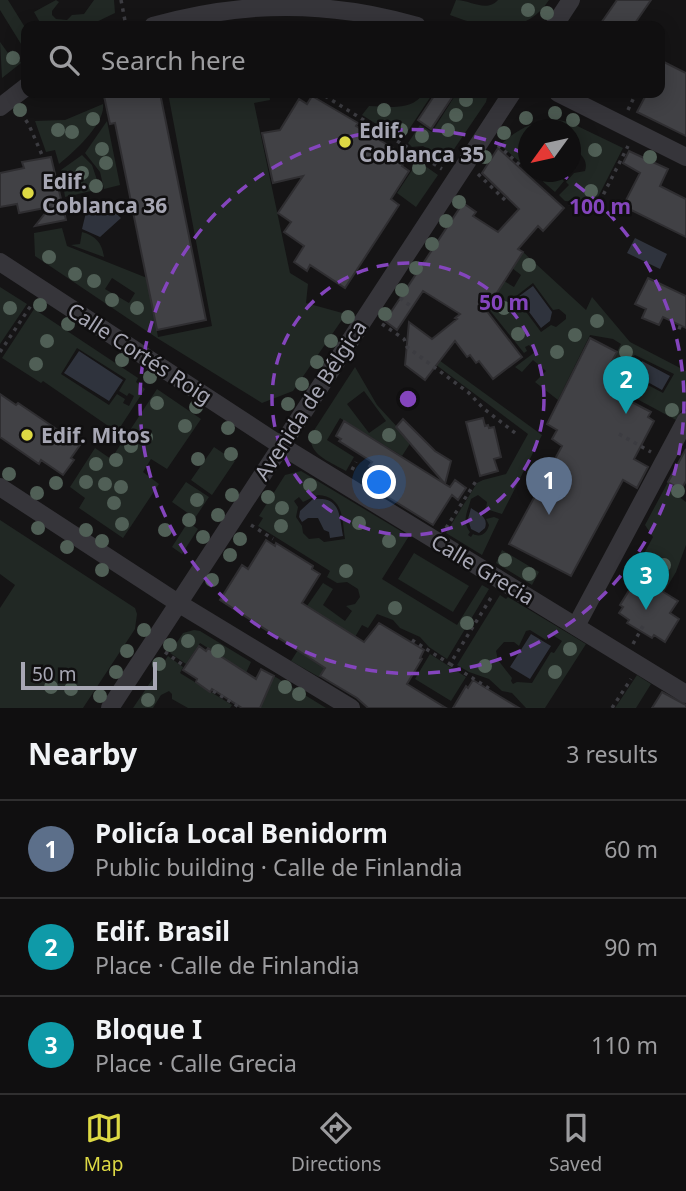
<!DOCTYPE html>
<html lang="en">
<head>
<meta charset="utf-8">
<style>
	:root { --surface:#100f10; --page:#191819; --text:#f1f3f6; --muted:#9c9c9f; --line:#302f30; --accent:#ddd944 }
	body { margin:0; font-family:"Noto Sans",sans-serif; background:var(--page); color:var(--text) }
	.compass { position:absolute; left:518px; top:119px; width:63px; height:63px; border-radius:50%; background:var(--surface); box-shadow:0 4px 18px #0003; rotate:237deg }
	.scale { position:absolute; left:21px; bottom:18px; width:136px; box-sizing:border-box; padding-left:7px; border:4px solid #a7a7b4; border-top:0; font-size:19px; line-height:24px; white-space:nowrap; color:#a7a7b4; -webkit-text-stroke:5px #100f10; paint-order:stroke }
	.you { position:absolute; left:380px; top:483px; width:24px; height:24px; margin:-18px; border:5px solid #fff; border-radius:50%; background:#1a73e8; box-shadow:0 0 0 10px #1a73e833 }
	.badge { display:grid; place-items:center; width:46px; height:46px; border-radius:50%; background:var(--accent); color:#fff; font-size:23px; font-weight:700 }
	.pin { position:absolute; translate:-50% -58px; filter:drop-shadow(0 2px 4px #0008) }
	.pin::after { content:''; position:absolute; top:37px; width:24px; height:21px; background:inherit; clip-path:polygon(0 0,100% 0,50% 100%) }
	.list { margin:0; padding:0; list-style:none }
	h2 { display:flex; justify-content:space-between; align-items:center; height:91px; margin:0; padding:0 28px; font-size:30px }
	h2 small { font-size:23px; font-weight:400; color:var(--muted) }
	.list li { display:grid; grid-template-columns:46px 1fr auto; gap:21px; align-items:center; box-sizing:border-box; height:98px; padding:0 28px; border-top:2px solid var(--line) }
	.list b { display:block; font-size:26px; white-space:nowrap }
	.list p { margin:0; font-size:23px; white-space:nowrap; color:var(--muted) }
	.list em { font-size:23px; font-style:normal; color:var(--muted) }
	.icon { flex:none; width:38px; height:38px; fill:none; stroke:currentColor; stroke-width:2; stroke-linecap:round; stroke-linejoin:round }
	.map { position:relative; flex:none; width:686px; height:708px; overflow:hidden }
	.search { position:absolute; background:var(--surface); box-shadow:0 4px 18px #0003; left:21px; right:21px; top:21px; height:77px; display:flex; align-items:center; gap:18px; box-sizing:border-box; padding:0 24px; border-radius:14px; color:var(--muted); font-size:26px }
	.sheet { height:385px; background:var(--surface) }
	nav { display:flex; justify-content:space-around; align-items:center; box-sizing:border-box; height:98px; border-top:2px solid var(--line); background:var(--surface); font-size:19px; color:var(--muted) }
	nav a { display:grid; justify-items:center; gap:4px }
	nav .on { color:var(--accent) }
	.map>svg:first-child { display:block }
</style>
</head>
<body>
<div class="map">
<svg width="686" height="708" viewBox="0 0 686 708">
	<rect width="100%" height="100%" fill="#151415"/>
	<path fill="#212824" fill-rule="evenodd" d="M0 0H8L26 29V52L0 10Z
		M56 0 59 2 52 11V15L56 19 67 20 72 15 84 14 94 0H114L115 13 88 26H42L34 12Z
		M456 0C471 0 486 13 498 0H549C525 37 485 29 450 15Z
		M0 42 8 53 13 50 21 63 2 78Z
		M168 93H269L270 100 254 103 290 273 308 284 306 303 346 314 293 391 262 403 157 338 35 256 34 233 62 228 67 246 147 278 158 337 212 326ZM112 278 135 293 129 303 105 289Z
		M424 93H433L402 140 362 115 369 106C389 106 411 112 424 93Z
		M455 93H488L486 102 446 161 423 146 412 147 408 143 420 125 432 132 456 94Z
		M103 104C106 123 73 153 59 164L55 150 46 152 35 121 65 120Z
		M558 120 569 122 623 148 595 203 565 201 559 195 569 185 566 182 574 173 585 171C589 159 579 153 571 145L570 130 564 127 562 129 528 130V169L500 145C519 128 533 121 558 120Z
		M107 121 120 185 104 189 100 172 85 153Z
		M82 155 92 165 100 189 65 197 61 170Z
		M418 161 438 175 416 207 397 193Z
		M532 172H555L564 181 555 192Z
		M82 232C96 236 102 243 104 257L71 245 80 244Z
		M523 252 586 310 592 297 630 342 686 371V402L676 420 611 385 620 368 606 360 612 349 617 352 621 344 613 339 590 335 558 400 535 382 546 371 533 360 522 372 515 367 535 352 529 345 525 347 527 351 524 353 488 308 504 281 514 287 521 275 512 268ZM533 283 553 310 559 309 566 315V319L556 327 551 325 541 332 515 297ZM635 355 674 374 663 393 631 376 634 370 630 366 629 359Z
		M0 287 27 304 0 344Z
		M34 309 138 378 136 382 145 389 117 432 43 381 41 383 2 358ZM77 348 126 379 119 391 127 396 129 393 134 396 129 406 123 403 125 399 117 394 109 405 61 374Z
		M410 339 542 435 502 514 486 509 487 502 478 495 471 499C468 511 461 521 470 532L468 535 471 537 473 534C481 538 487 533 489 525L486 519 494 517 499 519 482 555 446 533 477 483 483 480 506 474 528 434 411 346Z
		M355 367 377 405 411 442 402 456 340 418 327 440 354 457 346 471C331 462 308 455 311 435ZM364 391 386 421 369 433 347 404Z
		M157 389 201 419 167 469 151 459 143 472 159 484 123 538 79 508 85 498 70 487 95 448 111 459Z
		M214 447 235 461 212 495 191 480Z
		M301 471 409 536 382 579 457 625 482 585 489 589 447 659 429 647 420 637 400 628 393 620 377 614 368 628 362 625 355 637 307 606 323 583 333 589 323 605 345 621 352 611 346 606 355 604 360 597 358 589 347 582 337 583 327 577 330 571 258 526 263 518 259 516 285 475ZM318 495C344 497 342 519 345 539L324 542 319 538 309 539 303 533 302 526 296 517 298 507 294 501 299 497 303 502Z
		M186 482 209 497 195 518 172 502Z
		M668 482 674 485 678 496 686 502V545L676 572 664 592 633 574 653 537 645 525Z
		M0 520 135 608 137 614 135 629 83 708H0V608L15 585 0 574Z
		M188 522 198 529 182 554 172 547Z
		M502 550 539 572 532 585 496 563Z
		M414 553 469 586 453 612 398 579Z
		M500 595 506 599 508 597 586 644 545 708H526L512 693 502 691 489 679 469 672 457 665ZM530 630 546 640 551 634 562 641 554 653 551 652 532 683 517 682 513 684 511 681 512 678 498 660 496 651 504 642H514L519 646 526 631Z
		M194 630 200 631 251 662 233 701 236 666 200 643 186 664 170 653 183 633Z
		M298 650 325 667 319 677 291 661Z
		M430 654 466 677 451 701 415 679Z
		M168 656 183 667 180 673 232 705 230 708H188L172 699V694L169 691 161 695 153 708H133Z
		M637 675 651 684 636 708H615Z
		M274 676 326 708H260Z"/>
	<path fill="#2f333d" d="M89 200 107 205 121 218 100 237 82 229Z
		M635 238 667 254 660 269 627 253Z
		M533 286 552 312 550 321 541 328 518 297Z
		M79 351 123 380 109 401 64 373Z
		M642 361 670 376 662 390 635 375Z
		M313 499C341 496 339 515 343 536L330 538 329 532 324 530 318 518H308L302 522 299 517 300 511Z
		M471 508C477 513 489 516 485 528L479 533 471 529 468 519Z
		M531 634 551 646 530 679 510 667Z"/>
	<path fill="#414145" stroke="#2f2e31" stroke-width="2" d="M617 0H651L633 26H599Z
		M660 60 686 73V136L637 112 647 93H660Z
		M121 93H160L206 320 157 330 115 123 110 124 104 96Z
		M436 93H455L431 129 418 120Z
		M312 96 358 123 356 126 408 157 402 166 409 171 391 199 399 205 345 288 310 265 307 271 294 262 304 246 284 232 291 222 278 213 303 176 273 183 262 133 280 130 299 99 307 104Z
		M498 148 564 208 543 231 538 226 518 249 523 252 486 310 522 357 493 379 479 361 476 363 470 355 467 357 455 341 425 380 405 365 409 322 432 339 457 319 455 318 460 314 423 291 397 330 385 321 463 203 476 212 473 216 498 232 519 209 482 173Z
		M629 151 668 169 660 186 686 199V237L623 206 640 173 623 163Z
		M51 157 66 220 35 226 50 207 19 213 17 204 0 207V173L24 168 22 162Z
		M648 278 686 296V328L663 317 659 325 642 318 646 309 635 304Z
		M590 338 617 352 611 363 618 367 607 389 651 412 648 417 654 421 634 459 648 467 637 488 623 480 571 576 509 544 562 446 552 439 557 430 547 424Z
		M0 394 16 405 18 403 80 445 71 458 74 460 63 475 41 460 39 464 0 437Z
		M483 418 485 426 488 425 489 428 494 427 501 457 494 459 498 471 480 476 466 422Z
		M403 419 435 451 451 461 445 484 450 487 455 480 466 488 458 500 452 495 433 525 378 491 386 476 369 466 372 462 339 441 341 439 336 436 344 421 445 484 396 427Z
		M686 449V481L681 490 668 482Z
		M266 540 275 546 276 543 313 566 312 569 320 574 302 603 364 642 379 623 424 650 420 658 422 659 407 684 446 708H368L357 698 320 676 325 668 220 600 242 565 248 569Z
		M649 583 678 601 670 613 679 619 665 642 654 635 652 638 627 623 629 620 619 613 623 607 620 605 630 589 641 596Z
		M199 646 206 651 208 648 256 679 261 669 274 676 260 708H242L212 689 210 692 196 682 197 679 183 670Z
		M473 680 499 696 519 708H453L466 686 468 688Z
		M662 692 686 705V708H652Z"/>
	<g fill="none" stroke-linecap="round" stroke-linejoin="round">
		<path stroke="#3c3c41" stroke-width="3.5" stroke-dasharray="3.5 5" stroke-linecap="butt" d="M121 0 126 26
			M325 96 442 169
			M628 110 636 93
			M21 113 29 125 42 155
			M498 145 522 167
			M478 174 507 202
			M569 204 597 207 628 146
			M400 298 412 307
			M382 324 404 339 407 347 469 393 483 408 519 436
			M678 327 686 330
			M0 352 32 304
			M619 434 651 452
			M352 470 356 462
			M251 525 273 539
			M446 528 478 478
			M412 640 450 664 492 596
			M633 644 644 624
			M165 652 183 665
			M450 664 490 689
			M213 691 239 707
			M612 708 631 679"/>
		<path stroke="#36353a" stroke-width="18" d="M153 26C241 1 329 0 417 26
			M554 26 571 0
			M558 93 686 157
			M0 107 26 87
			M0 262 280 445 686 694
			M0 487 178 603 351 708
			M576 626 686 420
			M110 708 512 93"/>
	</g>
	<g fill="#505f56">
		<circle cx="528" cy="10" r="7"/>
		<circle cx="547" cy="13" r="7"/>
		<circle cx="13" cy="58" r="7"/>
		<circle cx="466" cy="100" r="7"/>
		<circle cx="20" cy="110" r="7"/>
		<circle cx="384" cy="110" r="7"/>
		<circle cx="555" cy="113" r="7"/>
		<circle cx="456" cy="115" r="7"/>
		<circle cx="526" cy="118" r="7"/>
		<circle cx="93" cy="119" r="7"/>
		<circle cx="573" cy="120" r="7"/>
		<circle cx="58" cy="130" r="7"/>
		<circle cx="401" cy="130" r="7"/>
		<circle cx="448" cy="130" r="7"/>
		<circle cx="72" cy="132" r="7"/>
		<circle cx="504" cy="133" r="7"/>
		<circle cx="422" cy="136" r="7"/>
		<circle cx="102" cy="149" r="7"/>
		<circle cx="595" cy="150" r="7"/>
		<circle cx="485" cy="157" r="7"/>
		<circle cx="650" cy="157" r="7"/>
		<circle cx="106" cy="163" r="7"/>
		<circle cx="419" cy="168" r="7"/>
		<circle cx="82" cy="173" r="7"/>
		<circle cx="66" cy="182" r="7"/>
		<circle cx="96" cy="186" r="7"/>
		<circle cx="591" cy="191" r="7"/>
		<circle cx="459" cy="202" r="7"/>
		<circle cx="446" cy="221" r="7"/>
		<circle cx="432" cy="244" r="7"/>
		<circle cx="49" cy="257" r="7"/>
		<circle cx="529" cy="265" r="7"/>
		<circle cx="416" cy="268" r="7"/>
		<circle cx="75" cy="274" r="7"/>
		<circle cx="94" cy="281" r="7"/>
		<circle cx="402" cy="290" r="7"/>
		<circle cx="112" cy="300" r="7"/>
		<circle cx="40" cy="305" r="7"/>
		<circle cx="10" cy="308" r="7"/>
		<circle cx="137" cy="308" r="7"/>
		<circle cx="504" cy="308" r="7"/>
		<circle cx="385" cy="314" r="7"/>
		<circle cx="348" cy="317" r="7"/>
		<circle cx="597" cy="321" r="7"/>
		<circle cx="68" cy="324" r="7"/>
		<circle cx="518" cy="334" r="7"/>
		<circle cx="575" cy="335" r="7"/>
		<circle cx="47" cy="341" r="7"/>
		<circle cx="331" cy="341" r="7"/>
		<circle cx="557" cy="352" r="7"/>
		<circle cx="626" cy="352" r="7"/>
		<circle cx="122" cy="360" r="7"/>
		<circle cx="317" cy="362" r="7"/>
		<circle cx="36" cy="364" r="7"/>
		<circle cx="150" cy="377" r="7"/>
		<circle cx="618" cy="380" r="7"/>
		<circle cx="302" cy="384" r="7"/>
		<circle cx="157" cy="403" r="7"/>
		<circle cx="288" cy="404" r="7"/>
		<circle cx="196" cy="407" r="7"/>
		<circle cx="672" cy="410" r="7"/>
		<circle cx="185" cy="426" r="7"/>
		<circle cx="228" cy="428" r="7"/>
		<circle cx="389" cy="435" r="7"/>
		<circle cx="146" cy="437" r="7"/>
		<circle cx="315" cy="437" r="7"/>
		<circle cx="131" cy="446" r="7"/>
		<circle cx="231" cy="454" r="7"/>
		<circle cx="198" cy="459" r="7"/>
		<circle cx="116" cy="460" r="7"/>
		<circle cx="96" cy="464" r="7"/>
		<circle cx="9" cy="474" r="7"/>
		<circle cx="86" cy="482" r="7"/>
		<circle cx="56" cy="483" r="7"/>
		<circle cx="105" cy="484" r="7"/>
		<circle cx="310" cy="485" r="7"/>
		<circle cx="121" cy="487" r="7"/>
		<circle cx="678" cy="491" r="7"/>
		<circle cx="37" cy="493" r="7"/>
		<circle cx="232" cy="495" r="7"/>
		<circle cx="268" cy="497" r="7"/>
		<circle cx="197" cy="500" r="7"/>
		<circle cx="114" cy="503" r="7"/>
		<circle cx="282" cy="508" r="7"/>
		<circle cx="218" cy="515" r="7"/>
		<circle cx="189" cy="520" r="7"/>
		<circle cx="359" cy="523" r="7"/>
		<circle cx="122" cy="524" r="7"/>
		<circle cx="281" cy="526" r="7"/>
		<circle cx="38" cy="528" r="7"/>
		<circle cx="86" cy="530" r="7"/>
		<circle cx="165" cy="530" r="7"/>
		<circle cx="203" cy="537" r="7"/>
		<circle cx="240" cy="539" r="7"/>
		<circle cx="102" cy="541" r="7"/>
		<circle cx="389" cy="541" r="7"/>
		<circle cx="67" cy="547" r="7"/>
		<circle cx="230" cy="555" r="7"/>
		<circle cx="505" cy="560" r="7"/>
		<circle cx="664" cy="565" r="7"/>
		<circle cx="102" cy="570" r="7"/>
		<circle cx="346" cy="571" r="7"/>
		<circle cx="529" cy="574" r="7"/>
		<circle cx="641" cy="576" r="7"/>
		<circle cx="212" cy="580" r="7"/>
		<circle cx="395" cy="608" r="7"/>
		<circle cx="467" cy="623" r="7"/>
		<circle cx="144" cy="630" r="7"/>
		<circle cx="188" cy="641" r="7"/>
		<circle cx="170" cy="645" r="7"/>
		<circle cx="570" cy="649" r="7"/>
		<circle cx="127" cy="651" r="7"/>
		<circle cx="218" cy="651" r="7"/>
		<circle cx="159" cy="664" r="7"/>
		<circle cx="485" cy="666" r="7"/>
		<circle cx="116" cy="672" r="7"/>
		<circle cx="555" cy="672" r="7"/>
		<circle cx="51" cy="687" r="7"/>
		<circle cx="285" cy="687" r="7"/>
		<circle cx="71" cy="689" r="7"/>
		<circle cx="299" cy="694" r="7"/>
		<circle cx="100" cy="696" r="7"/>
		<circle cx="148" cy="700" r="7"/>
	</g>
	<g fill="none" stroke="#8445bd" stroke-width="3.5" stroke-dasharray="12 9">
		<circle cx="408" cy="399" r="136"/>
		<path d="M558 172A272 272 0 1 1 527 155"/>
	</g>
	<g fill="#ddd944" stroke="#100f10" stroke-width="2.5">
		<circle cx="345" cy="142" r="7"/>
		<circle cx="28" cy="193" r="7"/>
		<circle cx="27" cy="435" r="7"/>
	</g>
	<g text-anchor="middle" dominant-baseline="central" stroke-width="5" stroke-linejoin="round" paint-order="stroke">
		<g font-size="21" font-weight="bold" fill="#a7a7b4" stroke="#100f10" text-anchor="start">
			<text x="359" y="130">Edif.<tspan x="359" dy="24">Coblanca 35</tspan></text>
			<text x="42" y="181">Edif.<tspan x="42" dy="24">Coblanca 36</tspan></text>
			<text x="41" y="435">Edif. Mitos</text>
		</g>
		<g font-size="21" fill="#a7a7b4" stroke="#100f10">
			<text transform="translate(140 353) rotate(33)">Calle Cortés Roig</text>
			<text transform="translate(310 400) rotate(-57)">Avenida de Bélgica</text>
			<text transform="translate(483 569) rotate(31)">Calle Grecia</text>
		</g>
	</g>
	<circle cx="408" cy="399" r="10" fill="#8445bd" stroke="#100f10" stroke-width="3.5"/>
	<g font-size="21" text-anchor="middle" font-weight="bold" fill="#8445bd" stroke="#100f10" stroke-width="5" stroke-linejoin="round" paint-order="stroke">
		<text x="600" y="214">100 m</text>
		<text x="504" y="310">50 m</text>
	</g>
</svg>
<svg class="compass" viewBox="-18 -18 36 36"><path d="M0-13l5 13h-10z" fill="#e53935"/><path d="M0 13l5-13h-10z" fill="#9c9c9f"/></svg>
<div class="scale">50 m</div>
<div class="you"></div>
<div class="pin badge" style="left:549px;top:515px;background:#5c6f8a">1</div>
<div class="pin badge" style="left:626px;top:414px;background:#0f9aa8">2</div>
<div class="pin badge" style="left:646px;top:610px;background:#0f9aa8">3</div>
<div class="search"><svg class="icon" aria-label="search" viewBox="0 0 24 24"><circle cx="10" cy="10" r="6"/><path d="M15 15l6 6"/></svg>Search here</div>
</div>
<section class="sheet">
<h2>Nearby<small>3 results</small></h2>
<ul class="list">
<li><span class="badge" style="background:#5c6f8a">1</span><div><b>Policía Local Benidorm</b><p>Public building · Calle de Finlandia</p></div><em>60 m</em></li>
<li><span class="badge" style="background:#0f9aa8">2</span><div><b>Edif. Brasil</b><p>Place · Calle de Finlandia</p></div><em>90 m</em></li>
<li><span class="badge" style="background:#0f9aa8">3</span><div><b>Bloque I</b><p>Place · Calle Grecia</p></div><em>110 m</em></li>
</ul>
</section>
<nav>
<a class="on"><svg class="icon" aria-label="map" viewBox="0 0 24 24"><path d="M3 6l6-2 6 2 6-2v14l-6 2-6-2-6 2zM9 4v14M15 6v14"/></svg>Map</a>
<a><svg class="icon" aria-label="directions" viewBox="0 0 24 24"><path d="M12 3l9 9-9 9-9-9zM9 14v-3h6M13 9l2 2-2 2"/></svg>Directions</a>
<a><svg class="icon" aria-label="saved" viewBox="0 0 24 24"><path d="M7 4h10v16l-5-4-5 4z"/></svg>Saved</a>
</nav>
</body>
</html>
